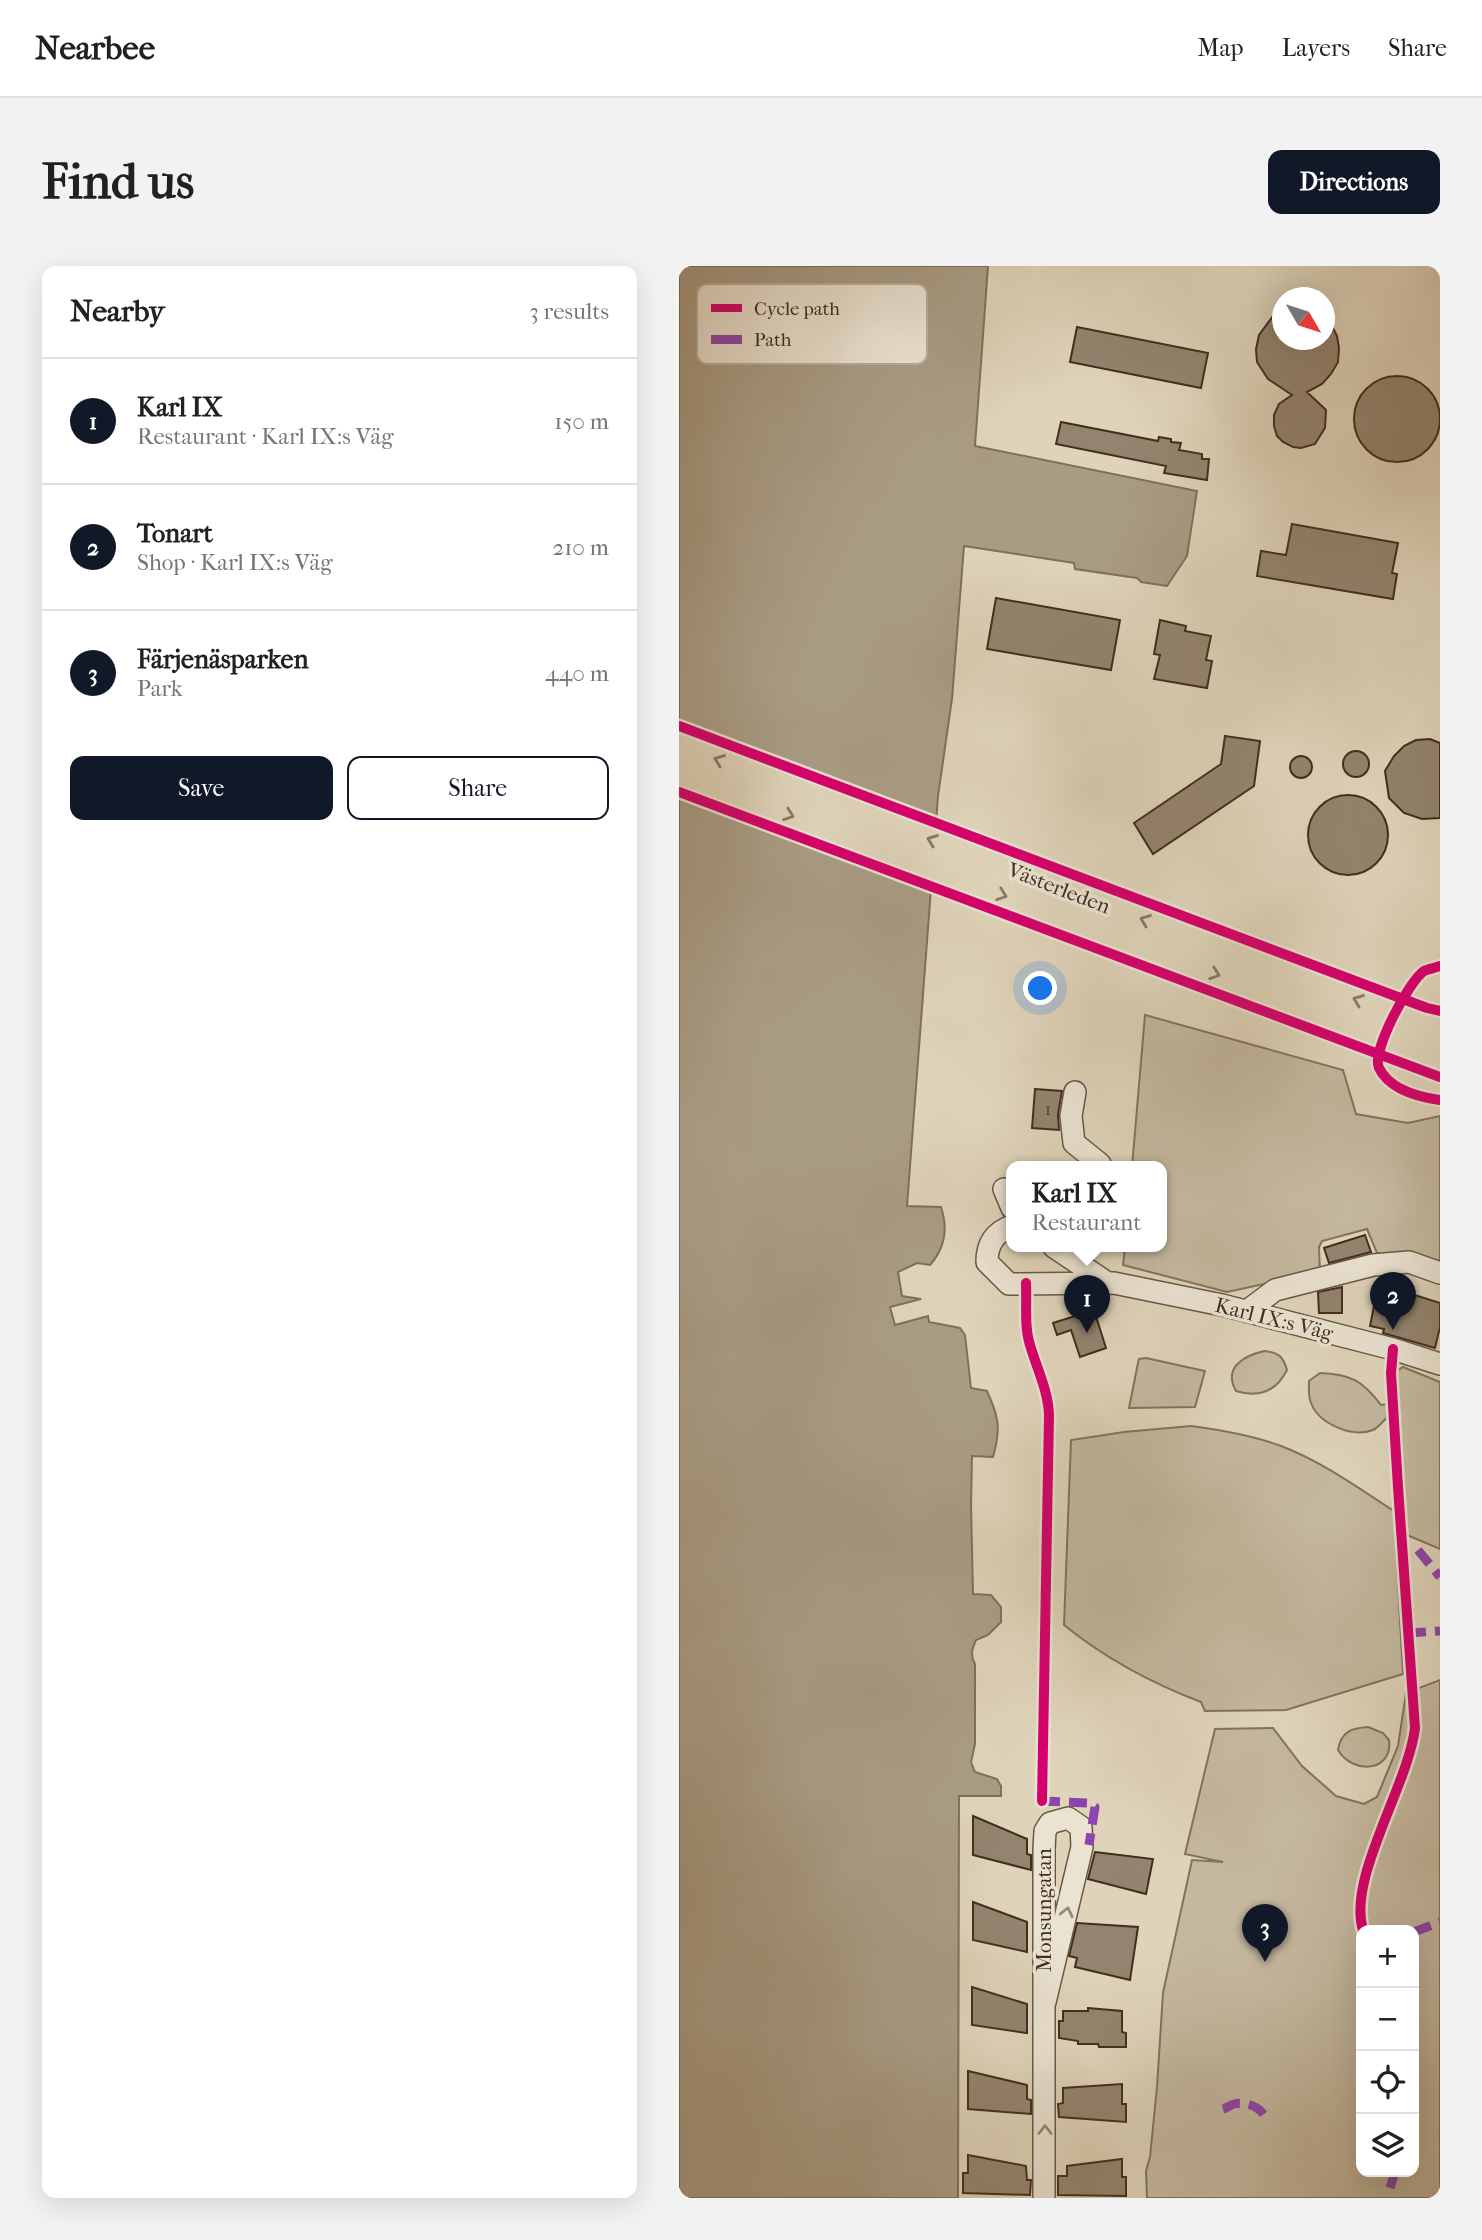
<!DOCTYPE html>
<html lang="en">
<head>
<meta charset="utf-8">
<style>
	:root { --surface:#fff; --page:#f2f2f2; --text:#202124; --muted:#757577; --line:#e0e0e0; --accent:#111827 }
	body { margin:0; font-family:"IM FELL French Canon",serif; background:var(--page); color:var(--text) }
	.controls { position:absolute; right:21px; bottom:21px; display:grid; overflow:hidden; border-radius:14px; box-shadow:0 7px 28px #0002 }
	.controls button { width:63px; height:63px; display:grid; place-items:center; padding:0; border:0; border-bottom:2px solid var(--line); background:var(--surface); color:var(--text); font:35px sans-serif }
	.compass { position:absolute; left:593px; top:21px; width:63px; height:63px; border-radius:50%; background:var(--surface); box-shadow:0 7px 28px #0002; rotate:129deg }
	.you { position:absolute; left:362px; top:723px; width:24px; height:24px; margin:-18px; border:5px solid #fff; border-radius:50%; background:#1a73e8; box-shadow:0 0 0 10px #1a73e833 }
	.badge { display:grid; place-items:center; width:46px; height:46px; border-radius:50%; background:var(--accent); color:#fff; font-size:23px; font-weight:700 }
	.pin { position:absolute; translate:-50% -58px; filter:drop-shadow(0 2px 4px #0008) }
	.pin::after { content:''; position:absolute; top:37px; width:24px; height:21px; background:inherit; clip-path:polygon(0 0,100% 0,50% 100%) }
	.popup { position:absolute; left:327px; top:895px; width:161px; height:91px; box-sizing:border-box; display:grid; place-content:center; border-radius:14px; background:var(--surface); filter:drop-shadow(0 2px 5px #0005); font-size:23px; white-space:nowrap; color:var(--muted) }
	.popup b { font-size:26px; color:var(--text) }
	.popup::after { content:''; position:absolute; left:50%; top:100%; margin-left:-14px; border:14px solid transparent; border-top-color:var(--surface) }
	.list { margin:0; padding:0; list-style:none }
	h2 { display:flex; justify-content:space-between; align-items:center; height:91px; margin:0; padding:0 28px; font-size:30px }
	h2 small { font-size:23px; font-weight:400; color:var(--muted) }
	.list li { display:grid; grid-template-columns:46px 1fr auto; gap:21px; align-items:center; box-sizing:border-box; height:126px; padding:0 28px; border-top:2px solid var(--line) }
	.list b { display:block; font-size:26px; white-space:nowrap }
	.list p { margin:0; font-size:23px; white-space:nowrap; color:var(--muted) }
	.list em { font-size:23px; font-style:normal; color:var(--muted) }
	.actions { display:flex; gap:14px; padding:21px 28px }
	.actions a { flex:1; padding:16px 0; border:2px solid var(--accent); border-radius:14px; text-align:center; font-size:24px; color:var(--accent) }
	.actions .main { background:var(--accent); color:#fff }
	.icon { flex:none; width:38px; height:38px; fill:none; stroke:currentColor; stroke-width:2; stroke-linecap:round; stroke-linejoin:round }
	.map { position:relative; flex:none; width:761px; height:1932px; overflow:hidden; border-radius:14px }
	header { display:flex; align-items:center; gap:42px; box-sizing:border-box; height:98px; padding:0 35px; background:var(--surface); border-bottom:2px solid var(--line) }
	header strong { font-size:33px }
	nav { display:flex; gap:38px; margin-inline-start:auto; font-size:24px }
	.intro { display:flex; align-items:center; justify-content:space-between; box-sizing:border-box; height:168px; padding:0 42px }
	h1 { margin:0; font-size:49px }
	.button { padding:18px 32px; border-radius:14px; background:var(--accent); color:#fff; font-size:24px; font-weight:700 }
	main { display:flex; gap:42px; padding:0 42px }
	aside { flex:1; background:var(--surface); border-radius:14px; box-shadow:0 7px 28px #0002 }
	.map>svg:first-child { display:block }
</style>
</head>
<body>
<header>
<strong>Nearbee</strong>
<nav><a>Map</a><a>Layers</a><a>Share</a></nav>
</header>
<div class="intro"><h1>Find us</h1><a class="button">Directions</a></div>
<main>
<aside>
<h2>Nearby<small>3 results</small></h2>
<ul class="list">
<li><span class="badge">1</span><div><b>Karl IX</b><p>Restaurant · Karl IX:s Väg</p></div><em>150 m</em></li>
<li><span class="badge">2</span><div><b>Tonart</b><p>Shop · Karl IX:s Väg</p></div><em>210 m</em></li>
<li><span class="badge">3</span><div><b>Färjenäsparken</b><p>Park</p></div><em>440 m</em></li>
</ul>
<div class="actions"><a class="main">Save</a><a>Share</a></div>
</aside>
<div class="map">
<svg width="761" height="1932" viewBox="0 0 761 1932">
	<rect width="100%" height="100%" fill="#dfd4ba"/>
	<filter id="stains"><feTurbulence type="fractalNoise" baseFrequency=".00286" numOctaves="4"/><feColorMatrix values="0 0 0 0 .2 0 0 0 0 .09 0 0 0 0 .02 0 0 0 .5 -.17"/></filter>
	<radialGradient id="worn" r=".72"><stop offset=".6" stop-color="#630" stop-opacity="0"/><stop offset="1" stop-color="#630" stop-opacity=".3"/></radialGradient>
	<path fill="#c4b89f" stroke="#82735e" stroke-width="2" fill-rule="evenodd" d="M466 749 664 804 677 848 729 857 761 850V1001L698 987 688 963 643 975 640 981 641 1006 548 1026 444 999 446 981H483V901H453Z
		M585 1085C599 1086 604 1090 608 1104 597 1126 580 1132 557 1125 544 1102 564 1090 585 1085Z
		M467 1092 526 1105 516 1141 450 1142 459 1097 460 1093Z
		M724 1101 761 1116V1283L728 1269 718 1105Z
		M641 1107C672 1108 684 1115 702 1139L710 1138 711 1150C704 1153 701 1161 694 1164 673 1172 640 1158 632 1137 629 1130 630 1123 630 1115Z
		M512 1160C542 1164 573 1169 602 1180 642 1195 679 1222 715 1245L724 1408 607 1444 526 1445 522 1436C472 1417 427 1393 385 1359L392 1174 445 1166Z
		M761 1414V1932H468L467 1905 471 1891 478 1821 484 1727 513 1594 544 1596 506 1588 536 1463 594 1462 623 1500 657 1530 685 1538 698 1531 719 1480 727 1427ZM682 1664H735V1906H682Z
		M689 1461 704 1467 710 1474C714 1506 674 1509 659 1484 662 1466 672 1462 689 1461Z"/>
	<path fill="#a99c85" stroke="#7f705b" stroke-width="2" d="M0 0H309L296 180 518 225 508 290 488 320 462 316 458 312 396 303 395 297 285 280 273 433 259 530 228 940 262 941C269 962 266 982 251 999L238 997 219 1006 223 1030 242 1033 211 1041 216 1059 249 1050 250 1056 281 1062 286 1069 292 1122 308 1125C320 1151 322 1163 314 1191L293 1190 292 1239 294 1328 312 1329 322 1341V1356L309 1369 297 1374C293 1383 291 1389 296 1398V1478L292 1496 296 1506 318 1513 322 1520V1530H280L279 1932H0Z"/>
	<path fill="#dfd4ba" d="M0 456 261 555 256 625 0 530Z"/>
	<path fill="#93846f" stroke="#412e1d" stroke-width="2" d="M604 45V74H646V46L658 70 660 82 659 96 652 108 643 118 628 126 647 144 646 162 636 178 622 182 614 181 604 176 598 170 595 160V149L600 138 613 129 589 113 578 96 577 83 580 69 594 50Z
		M398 61 529 87 522 122 391 96Z
		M675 153a43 43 0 1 1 86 0a43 43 0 1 1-86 0Z
		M382 156 479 175 480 171 492 173V176L502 177 500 184 523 188V193H530L528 214 485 207 487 200 377 178Z
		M613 258 719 277 713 307 718 308 714 333 578 310 582 285 607 289Z
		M317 332 441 354 432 404 308 383Z
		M481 354 507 360 506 365 532 370 527 394 533 395 528 422 475 413 481 389 475 388Z
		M546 470 581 475 575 520 474 588 455 557 542 498Z
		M751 473 761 477V552L743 553 725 547 710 532 706 505 715 490 725 480 737 474Z
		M664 498a13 13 0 1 1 26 0a13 13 0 1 1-26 0Z
		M611 501a11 11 0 1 1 22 0a11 11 0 1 1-22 0Z
		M629 569a40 40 0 1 1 80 0a40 40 0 1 1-80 0Z
		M356 823 383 825 379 848 380 864 353 862Z
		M686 969 692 986 650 997 645 982Z
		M663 1021V1047H640L639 1026Z
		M720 1024 761 1037V1061L756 1082 704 1067 705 1063 691 1060 695 1040 710 1043 714 1027 719 1028Z
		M415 1044 427 1082 401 1091 392 1064 378 1069 374 1057Z
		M294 1550 348 1573V1588L352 1589V1604L294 1589Z
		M416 1586 474 1593 467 1628 409 1613Z
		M294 1636 348 1656V1686L294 1674Z
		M398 1657 459 1661 451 1714 396 1701 398 1692 390 1690Z
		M293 1721 348 1738V1767L293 1759Z
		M409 1742 443 1745V1766L447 1767V1781H420L419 1778H399V1775L380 1772V1755H384V1745H409Z
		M289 1805 348 1819V1833L352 1834V1848L289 1843Z
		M443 1818V1838H447V1856L380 1851 379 1838 384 1837V1822Z
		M289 1889 347 1900 348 1914H352L351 1929 284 1927V1907H289Z
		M443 1893V1911H447V1930L379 1929V1910H388V1900Z"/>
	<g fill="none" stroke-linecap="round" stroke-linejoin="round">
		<g stroke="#685844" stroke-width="24">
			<path id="minor" d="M396 826 392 850 395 877 421 898
				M325 923 333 942
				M333 960C316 966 308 978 308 996L330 1018 435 1017 543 1039 714 1083 761 1098
				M375 981 427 1016
				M568 1045 596 1024 694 999 730 996 761 1007
				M365 1932V1584L366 1565 371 1557 389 1552 402 1561 403 1581 366 1736"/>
		</g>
		<g stroke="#412e1d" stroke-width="33">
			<path id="highway" d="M0 479 761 763
				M0 508 734 782 761 790"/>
		</g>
		<use href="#minor" stroke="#eae3d2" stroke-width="21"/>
		<use href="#highway" stroke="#dfd4ba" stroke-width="30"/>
		<path stroke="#8e44ad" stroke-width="9" stroke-dasharray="18 9" stroke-linecap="butt" d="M739 1284 761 1311
			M729 1367 761 1365
			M363 1535 410 1537 416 1541 410 1579
			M735 1666 761 1656
			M544 1843C548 1842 551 1839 555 1838 568 1835 585 1842 588 1856
			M711 1922 716 1906"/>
		<g stroke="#eae3d2" stroke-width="15">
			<path id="cycleway" d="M0 460 748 742 761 745
				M0 526 761 811
				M761 700C756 702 749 703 745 705 730 715 692 786 700 802 711 824 739 831 761 834
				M347 1017C348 1038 345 1060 351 1079 358 1103 369 1124 370 1149L363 1535
				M684 1664C668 1612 729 1520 736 1462L719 1221 712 1107 714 1083"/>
		</g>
		<use href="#cycleway" stroke="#d6006c" stroke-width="10"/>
	</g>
	<defs><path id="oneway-chevron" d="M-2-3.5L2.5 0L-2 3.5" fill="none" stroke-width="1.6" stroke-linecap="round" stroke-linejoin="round" transform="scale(1.75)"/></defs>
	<g stroke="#887964">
		<use href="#oneway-chevron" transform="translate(40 494) rotate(-159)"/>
		<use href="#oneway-chevron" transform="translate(110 549) rotate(20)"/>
		<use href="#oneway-chevron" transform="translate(253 574) rotate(-159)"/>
		<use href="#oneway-chevron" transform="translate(323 629) rotate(20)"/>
		<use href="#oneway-chevron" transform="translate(466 654) rotate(-159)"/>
		<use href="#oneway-chevron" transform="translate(536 708) rotate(20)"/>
		<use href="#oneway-chevron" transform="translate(679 734) rotate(-159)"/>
	</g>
	<g stroke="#968878">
		<use href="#oneway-chevron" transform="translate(388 1646) rotate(-77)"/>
		<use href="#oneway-chevron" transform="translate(366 1864) rotate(-90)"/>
	</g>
	<g text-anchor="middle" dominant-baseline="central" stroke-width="7" stroke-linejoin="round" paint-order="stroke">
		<g font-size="18" fill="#564432">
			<text x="369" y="843">1</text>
		</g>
		<g font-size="21" fill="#412e1d" stroke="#eae3d2">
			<text transform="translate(380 622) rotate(21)">Västerleden</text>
			<text transform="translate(595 1053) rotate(14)">Karl IX:s Väg</text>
			<text transform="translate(365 1644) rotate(-90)">Monsungatan</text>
		</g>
	</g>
	<rect x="18" y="18" width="230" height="80" rx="10" fill="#eae3d2" stroke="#b7ad9c" stroke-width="2"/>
	<rect x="32" y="38" width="31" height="8" fill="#d6006c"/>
	<rect x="32" y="69" width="31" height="9" fill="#8e44ad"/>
	<g font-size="19" fill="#412e1d">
		<text x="75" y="49">Cycle path</text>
		<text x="75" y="80">Path</text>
	</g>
	<rect width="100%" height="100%" filter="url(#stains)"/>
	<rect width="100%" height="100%" fill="url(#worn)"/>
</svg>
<div class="controls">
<button>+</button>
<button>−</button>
<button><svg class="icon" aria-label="locate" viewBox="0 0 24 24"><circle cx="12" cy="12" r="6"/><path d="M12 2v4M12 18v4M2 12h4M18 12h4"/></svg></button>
<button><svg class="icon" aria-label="layers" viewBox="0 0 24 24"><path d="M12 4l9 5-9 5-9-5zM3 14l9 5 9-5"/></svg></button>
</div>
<svg class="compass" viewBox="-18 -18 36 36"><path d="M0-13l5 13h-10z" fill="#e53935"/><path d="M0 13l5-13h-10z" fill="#757577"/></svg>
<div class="you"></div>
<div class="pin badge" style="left:408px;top:1067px">1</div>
<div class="popup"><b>Karl IX</b>Restaurant</div>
<div class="pin badge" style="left:714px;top:1064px">2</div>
<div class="pin badge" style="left:586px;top:1696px">3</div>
</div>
</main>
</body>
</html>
